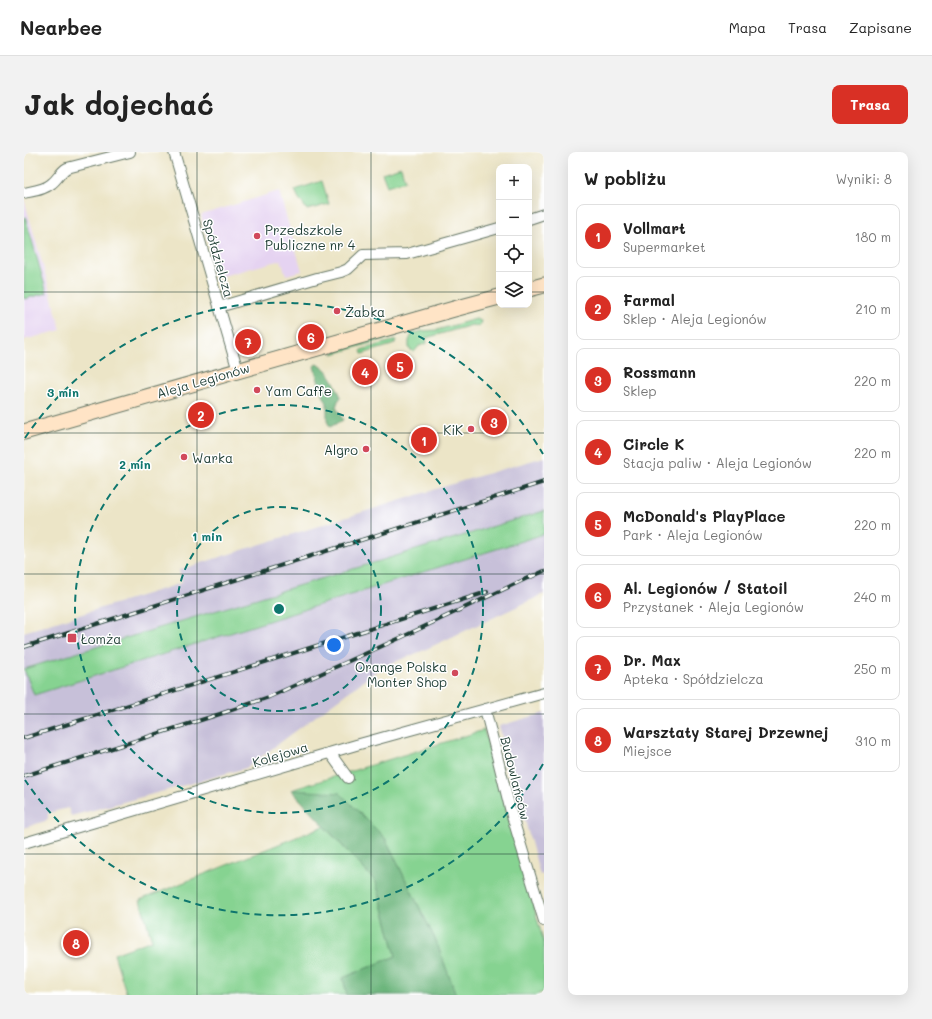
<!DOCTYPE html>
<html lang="pl">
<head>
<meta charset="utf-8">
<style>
	:root { --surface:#fff; --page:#f2f2f2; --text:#222; --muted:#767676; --line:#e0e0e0; --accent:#d93025 }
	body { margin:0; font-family:Mali,sans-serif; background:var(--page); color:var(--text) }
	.controls { position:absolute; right:12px; top:12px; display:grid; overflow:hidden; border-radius:8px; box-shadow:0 4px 16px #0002 }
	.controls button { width:36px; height:36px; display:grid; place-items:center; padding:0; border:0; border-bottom:1px solid var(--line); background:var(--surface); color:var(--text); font:20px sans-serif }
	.you { position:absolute; left:310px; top:493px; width:14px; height:14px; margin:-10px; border:3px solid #fff; border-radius:50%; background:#1a73e8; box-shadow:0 0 0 6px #1a73e833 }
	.badge { display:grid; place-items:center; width:26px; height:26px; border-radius:50%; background:var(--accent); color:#fff; font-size:13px; font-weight:700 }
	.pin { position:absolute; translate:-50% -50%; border:2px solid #fff; box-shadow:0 1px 4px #0006 }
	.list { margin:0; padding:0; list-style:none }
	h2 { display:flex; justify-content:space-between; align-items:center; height:52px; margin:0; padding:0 16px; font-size:17px }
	h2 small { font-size:13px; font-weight:400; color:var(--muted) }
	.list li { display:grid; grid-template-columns:26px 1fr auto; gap:12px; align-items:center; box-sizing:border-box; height:64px; margin:0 8px 8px; padding:0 8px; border:1px solid var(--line); border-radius:8px }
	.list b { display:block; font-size:15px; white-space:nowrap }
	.list p { margin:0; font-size:13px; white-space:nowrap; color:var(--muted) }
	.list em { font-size:13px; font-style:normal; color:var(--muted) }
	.icon { flex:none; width:22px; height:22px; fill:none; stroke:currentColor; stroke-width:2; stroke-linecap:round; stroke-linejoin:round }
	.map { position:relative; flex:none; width:520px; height:843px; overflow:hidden; border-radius:8px }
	header { display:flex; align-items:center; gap:24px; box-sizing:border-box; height:56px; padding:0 20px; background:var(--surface); border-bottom:1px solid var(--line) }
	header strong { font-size:19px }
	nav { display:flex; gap:22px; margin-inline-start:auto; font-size:14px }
	.intro { display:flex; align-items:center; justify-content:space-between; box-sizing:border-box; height:96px; padding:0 24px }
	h1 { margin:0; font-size:28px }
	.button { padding:10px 18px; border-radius:8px; background:var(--accent); color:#fff; font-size:14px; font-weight:700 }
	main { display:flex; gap:24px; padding:0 24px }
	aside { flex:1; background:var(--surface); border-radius:8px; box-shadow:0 4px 16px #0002 }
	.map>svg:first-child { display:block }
</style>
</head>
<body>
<header>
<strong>Nearbee</strong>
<nav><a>Mapa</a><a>Trasa</a><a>Zapisane</a></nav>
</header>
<div class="intro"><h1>Jak dojechać</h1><a class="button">Trasa</a></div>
<main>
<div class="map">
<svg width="520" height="843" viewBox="0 0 520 843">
	<rect width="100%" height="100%" fill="#fff"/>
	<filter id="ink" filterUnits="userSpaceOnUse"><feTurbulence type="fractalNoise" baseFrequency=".025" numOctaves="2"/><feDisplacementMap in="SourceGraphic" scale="8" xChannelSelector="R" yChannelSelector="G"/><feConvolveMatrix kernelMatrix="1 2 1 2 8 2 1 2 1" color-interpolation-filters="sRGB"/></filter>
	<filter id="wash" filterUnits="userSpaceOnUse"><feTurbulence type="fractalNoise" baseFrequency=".012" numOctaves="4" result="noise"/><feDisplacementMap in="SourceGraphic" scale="16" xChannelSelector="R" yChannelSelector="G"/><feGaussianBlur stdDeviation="0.9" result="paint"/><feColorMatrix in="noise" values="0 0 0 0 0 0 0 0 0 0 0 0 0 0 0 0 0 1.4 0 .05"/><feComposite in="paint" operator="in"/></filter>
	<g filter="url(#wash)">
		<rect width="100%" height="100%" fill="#ece5c7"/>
		<path fill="#e5d3f1" d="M255 39 278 119 262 123 257 108 195 125 177 63Z
			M0 47 37 178 0 188Z"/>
		<path fill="#c7c0d9" d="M520 305V442L398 499 358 515 222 616 140 639 47 664 44 656 24 661V668L0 676V480L158 431 155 418 438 329Z
			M520 561V722L516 723 475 574Z"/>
		<path fill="#86d391" stroke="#528862" d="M377 15 381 29 363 34 358 21Z
			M298 29 305 52 283 58 274 45 271 38Z
			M1 64 23 141 0 147V65Z
			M452 167 457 169 455 175 448 173 402 186 403 191 395 194 390 200 385 197V189L388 182 398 179 413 178Z
			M366 183 371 184 309 202 311 199Z
			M372 188 371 191 368 193 338 202 337 198Z
			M380 208 384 217 365 223V221L373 210Z
			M520 359V382L10 543 0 517Z
			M460 578 520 791V840L512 843H432L412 789 361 686 267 638Z
			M300 674 352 730 372 804 319 826 323 843H103L90 802 128 788 116 748Z"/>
		<path fill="#6cb57b" stroke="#467958" d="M292 212C306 216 311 233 317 245L314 249 312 255 319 268 306 275 303 269V251L297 239 290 214Z
			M267 638 316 641 361 686 412 789 432 843H323L319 826 372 804 352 730Z"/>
	</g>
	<g filter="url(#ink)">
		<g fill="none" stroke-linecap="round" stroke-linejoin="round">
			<g stroke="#677867" stroke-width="12">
				<path id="minor" d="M150 0 214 219
					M0 41C9 39 20 38 27 32 34 27 36 20 43 16L106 0
					M505 67 520 62
					M195 155 293 126 317 120 324 117 339 103 383 102 475 76
					M461 557 469 588 488 664 520 769
					M306 601 324 626
					M0 691 332 593 520 541"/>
			</g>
			<g stroke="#677867" stroke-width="17">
				<path id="secondary" d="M505 137 520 133
					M0 280 430 157 475 145"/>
			</g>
			<use href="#minor" stroke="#fff" stroke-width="10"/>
			<use href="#secondary" stroke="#ffe4c6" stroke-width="15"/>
			<g stroke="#1f3d34" stroke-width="4">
				<path id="rail" d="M505 426 520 419
					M0 495 520 330
					M0 586 463 440
					M0 624 196 562 245 545 376 486 510 423"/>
			</g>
			<use href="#rail" stroke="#fff" stroke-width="2.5" stroke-dasharray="8" stroke-linecap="butt"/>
		</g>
	</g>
	<path fill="none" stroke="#1f3d34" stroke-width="1" stroke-opacity="0.55" d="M173 0V843M347 0V843M0 140H475M505 140H520M0 281H520M0 422H520M0 562H520M0 702H520"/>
	<g fill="none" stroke="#0f766e" stroke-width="2" stroke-dasharray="7 5">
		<circle cx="255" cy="457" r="102"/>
		<circle cx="255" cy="457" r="204"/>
		<path d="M519 612A306 306 0 0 1 1 628M1 286A306 306 0 0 1 519 302"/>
	</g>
	<g fill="#d1495b" stroke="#fff" stroke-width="1.5">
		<circle cx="233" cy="84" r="4"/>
		<circle cx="313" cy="159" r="4"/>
		<circle cx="233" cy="238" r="4"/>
		<circle cx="447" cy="277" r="4"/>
		<circle cx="342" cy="297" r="4"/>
		<circle cx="160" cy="305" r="4"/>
		<rect x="43" y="481" width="10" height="10" rx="2"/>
		<circle cx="431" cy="521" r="4"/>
	</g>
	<g text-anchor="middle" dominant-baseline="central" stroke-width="3" stroke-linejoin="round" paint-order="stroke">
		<g font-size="13" fill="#1f3d34" stroke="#fff" text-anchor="start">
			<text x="241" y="77">Przedszkole<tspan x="241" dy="15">Publiczne nr 4</tspan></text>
			<text x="321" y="159">Żabka</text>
			<text x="241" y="238">Yam Caffe</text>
			<text x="439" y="277" text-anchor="end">KiK</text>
			<text x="334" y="297" text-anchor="end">Algro</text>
			<text x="168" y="305">Warka</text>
			<text x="57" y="486">Łomża</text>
			<text x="423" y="514" text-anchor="end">Orange Polska<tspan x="423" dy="15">Monter Shop</tspan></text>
		</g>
		<g font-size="13" fill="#1f3d34" stroke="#fff">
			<text transform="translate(195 106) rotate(74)">Spółdzielcza</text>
			<text transform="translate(179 228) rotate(-16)">Aleja Legionów</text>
			<text transform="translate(256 602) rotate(-17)">Kolejowa</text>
			<text transform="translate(492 626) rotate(76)">Budowlańców</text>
		</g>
	</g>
	<circle cx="255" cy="457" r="6" fill="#0f766e" stroke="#fff" stroke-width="2"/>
	<g font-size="12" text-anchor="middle" font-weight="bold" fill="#0f766e" stroke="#fff" stroke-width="3" stroke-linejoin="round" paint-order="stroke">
		<text x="39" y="245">3 min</text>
		<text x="111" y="317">2 min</text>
		<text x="183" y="389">1 min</text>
	</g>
</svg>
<div class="controls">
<button>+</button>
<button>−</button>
<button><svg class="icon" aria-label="locate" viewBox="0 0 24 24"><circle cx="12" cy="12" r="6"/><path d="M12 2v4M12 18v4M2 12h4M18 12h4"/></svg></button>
<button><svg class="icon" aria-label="layers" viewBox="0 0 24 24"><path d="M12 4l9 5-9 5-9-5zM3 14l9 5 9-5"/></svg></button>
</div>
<div class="you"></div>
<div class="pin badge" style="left:400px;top:288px">1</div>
<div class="pin badge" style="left:177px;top:263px">2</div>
<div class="pin badge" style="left:470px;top:270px">3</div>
<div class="pin badge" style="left:341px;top:220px">4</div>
<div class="pin badge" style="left:376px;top:214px">5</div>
<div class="pin badge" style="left:287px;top:185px">6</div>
<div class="pin badge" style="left:224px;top:190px">7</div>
<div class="pin badge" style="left:52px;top:791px">8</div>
</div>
<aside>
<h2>W pobliżu<small>Wyniki: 8</small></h2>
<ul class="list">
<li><span class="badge">1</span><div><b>Vollmart</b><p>Supermarket</p></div><em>180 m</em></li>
<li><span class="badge">2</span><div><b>Farmal</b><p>Sklep · Aleja Legionów</p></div><em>210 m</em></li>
<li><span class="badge">3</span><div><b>Rossmann</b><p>Sklep</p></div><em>220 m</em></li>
<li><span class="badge">4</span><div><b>Circle K</b><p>Stacja paliw · Aleja Legionów</p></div><em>220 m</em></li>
<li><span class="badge">5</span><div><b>McDonald's PlayPlace</b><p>Park · Aleja Legionów</p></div><em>220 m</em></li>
<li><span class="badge">6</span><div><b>Al. Legionów / Statoil</b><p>Przystanek · Aleja Legionów</p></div><em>240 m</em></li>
<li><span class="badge">7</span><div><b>Dr. Max</b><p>Apteka · Spółdzielcza</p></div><em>250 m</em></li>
<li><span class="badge">8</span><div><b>Warsztaty Starej Drzewnej</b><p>Miejsce</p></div><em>310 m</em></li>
</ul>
</aside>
</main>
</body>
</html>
